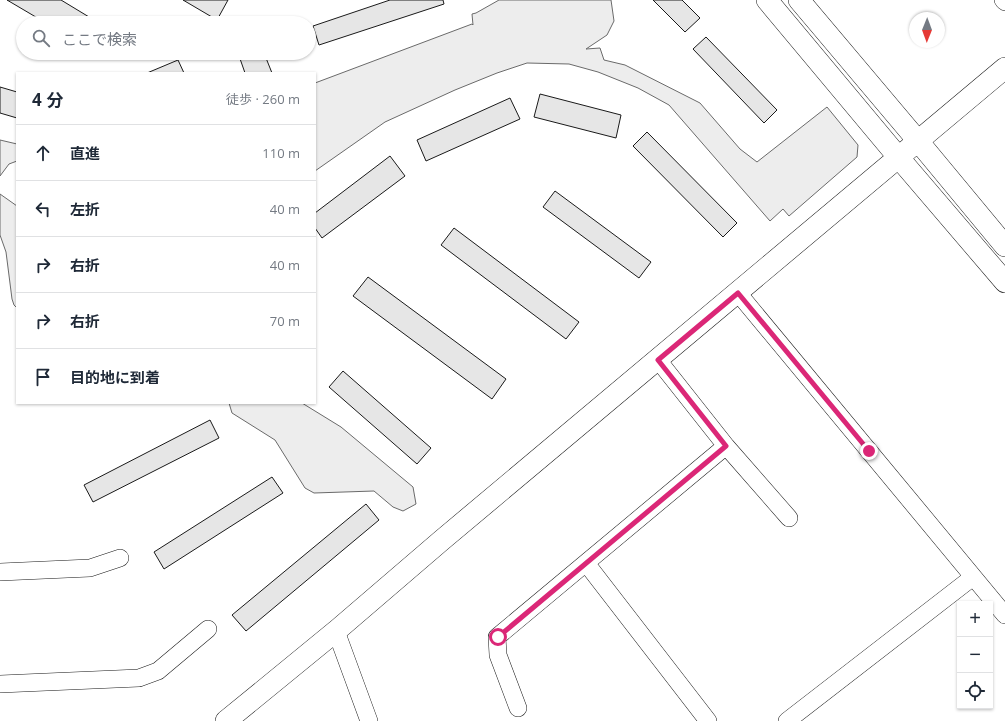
<!DOCTYPE html>
<html lang="ja">
<head>
<meta charset="utf-8">
<style>
	:root { --surface:#fff; --page:#f2f2f3; --text:#1f2937; --muted:#747a83; --line:#e0e1e3 }
	body { margin:0; font-family:"Open Sans","Noto Sans JP",sans-serif; background:var(--page); color:var(--text) }
	.controls { position:absolute; right:12px; bottom:12px; display:grid; overflow:hidden; border-radius:0px; box-shadow:0 1px 3px #0004 }
	.controls button { width:36px; height:36px; display:grid; place-items:center; padding:0; border:0; border-bottom:1px solid var(--line); background:var(--surface); color:var(--text); font:20px sans-serif }
	.compass { position:absolute; left:909px; top:12px; width:36px; height:36px; border-radius:50%; background:var(--surface); box-shadow:0 1px 3px #0004; rotate:181deg }
	.stop { position:absolute; width:12px; height:12px; margin:-9px; border:3px solid #db2777; border-radius:50%; background:#fff }
	.stop.end { background:#db2777; border-color:#fff; box-shadow:0 1px 4px #0008 }
	.list { margin:0; padding:0; list-style:none }
	h2 { display:flex; justify-content:space-between; align-items:center; height:52px; margin:0; padding:0 16px; font-size:17px }
	h2 small { font-size:13px; font-weight:400; color:var(--muted) }
	.list li { display:grid; grid-template-columns:26px 1fr auto; gap:12px; align-items:center; box-sizing:border-box; height:56px; padding:0 16px; border-top:1px solid var(--line) }
	.list b { display:block; font-size:15px; white-space:nowrap }
	.list em { font-size:13px; font-style:normal; color:var(--muted) }
	.icon { flex:none; width:22px; height:22px; fill:none; stroke:currentColor; stroke-width:2; stroke-linecap:round; stroke-linejoin:round }
	.map { position:relative; flex:none; width:1005px; height:721px; overflow:hidden }
	.search { position:absolute; background:var(--surface); box-shadow:0 1px 3px #0004; left:16px; top:16px; width:300px; height:44px; display:flex; align-items:center; gap:10px; box-sizing:border-box; padding:0 14px; border-radius:22px; color:var(--muted); font-size:15px }
	.panel { position:absolute; background:var(--surface); box-shadow:0 1px 3px #0004; left:16px; top:72px; width:300px; height:332px; border-radius:0px }
	.map>svg:first-child { display:block }
</style>
</head>
<body>
<div class="map">
<svg width="1005" height="721" viewBox="0 0 1005 721">
	<rect width="100%" height="100%" fill="#fff"/>
	<path fill="#ededed" stroke="#6a6a6a" d="M499 0H611L614 21 607 35 586 49 600 48 604 60 625 65 700 103 740 149 757 162 827 107 858 145 857 157 789 216 783 209 770 221 669 105 638 88 598 72 569 64 527 63 497 73 455 90 385 122 315 171V83L472 24 473 25 472 14 476 13Z
		M0 140 17 144V161L9 164 0 176Z
		M0 194 17 206V308L14 305 12 299 6 252 0 235Z
		M229 403H302L341 427 413 487 416 504 403 511 393 507 374 491 314 493 305 488 275 440 232 413Z"/>
	<path fill="#e6e6e6" stroke="#1a1a1a" d="M7 0H61L99 23H46Z
		M183 0H228L217 20Z
		M390 0H443L444 4 319 45 313 26Z
		M653 0H682L700 18 685 32Z
		M706 37 777 110 764 123 693 49Z
		M238 53H264L272 73H245Z
		M178 60 184 73H147Z
		M0 87 17 92V118L0 113Z
		M540 94 621 115 616 138 534 117Z
		M510 98 520 119 426 161 417 140Z
		M647 132 737 223 723 237 633 146Z
		M390 156 405 176 322 238 315 228V213Z
		M555 191 651 262 639 278 543 207Z
		M454 228 579 322 566 339 441 245Z
		M368 277 506 379 492 399 353 296Z
		M343 371 431 448 417 464 329 387Z
		M210 420 219 438 93 502 84 485Z
		M272 477 283 493 164 569 154 552Z
		M366 504 379 520 246 631 232 615Z"/>
	<g fill="none" stroke-linecap="round" stroke-linejoin="round">
		<g stroke="#1a1a1a" stroke-width="18">
			<path id="minor" d="M1003 0 1005 2
				M738 293 1005 615
				M658 360 726 446 789 518
				M586 563 708 721
				M0 572 90 568 120 558
				M336 631 369 721
				M0 684 139 678 158 671 208 629
				M518 708 498 655 497 637 726 446
				M787 721 973 577"/>
		</g>
		<g stroke="#1a1a1a" stroke-width="22">
			<path id="tertiary" d="M767 0 899 158 1005 282
				M799 0 918 141 1005 246
				M226 721 336 631 442 540 1005 68"/>
		</g>
		<use href="#minor" stroke="#fff" stroke-width="17"/>
		<use href="#tertiary" stroke="#fff" stroke-width="21"/>
	</g>
	<g fill="none" stroke-linecap="round" stroke-linejoin="round">
		<path stroke="#db2777" stroke-width="5" d="M498 637 726 446 658 360 738 293 869 451"/>
	</g>
</svg>
<div class="controls">
<button>+</button>
<button>−</button>
<button><svg class="icon" aria-label="locate" viewBox="0 0 24 24"><circle cx="12" cy="12" r="6"/><path d="M12 2v4M12 18v4M2 12h4M18 12h4"/></svg></button>
</div>
<svg class="compass" viewBox="-18 -18 36 36"><path d="M0-13l5 13h-10z" fill="#e53935"/><path d="M0 13l5-13h-10z" fill="#747a83"/></svg>
<div class="stop" style="left:498px;top:637px"></div>
<div class="stop end" style="left:869px;top:451px"></div>
<div class="search"><svg class="icon" aria-label="search" viewBox="0 0 24 24"><circle cx="10" cy="10" r="6"/><path d="M15 15l6 6"/></svg>ここで検索</div>
<section class="panel">
<h2>4 分<small>徒歩 · 260 m</small></h2>
<ul class="list">
<li><svg class="icon" aria-label="ahead" viewBox="0 0 24 24"><path d="M12 20V5M6 11l6-6 6 6"/></svg><div><b>直進</b></div><em>110 m</em></li>
<li><svg class="icon" aria-label="left" viewBox="0 0 24 24"><path d="M17 20v-9H6M10 6l-5 5 5 5"/></svg><div><b>左折</b></div><em>40 m</em></li>
<li><svg class="icon" aria-label="right" viewBox="0 0 24 24"><path d="M7 20v-9h11M14 6l5 5-5 5"/></svg><div><b>右折</b></div><em>40 m</em></li>
<li><svg class="icon" aria-label="right" viewBox="0 0 24 24"><path d="M7 20v-9h11M14 6l5 5-5 5"/></svg><div><b>右折</b></div><em>70 m</em></li>
<li><svg class="icon" aria-label="arrive" viewBox="0 0 24 24"><path d="M6 21V4h12l-3 4 3 4H6"/></svg><div><b>目的地に到着</b></div></li>
</ul>
</section>
</div>
</body>
</html>
